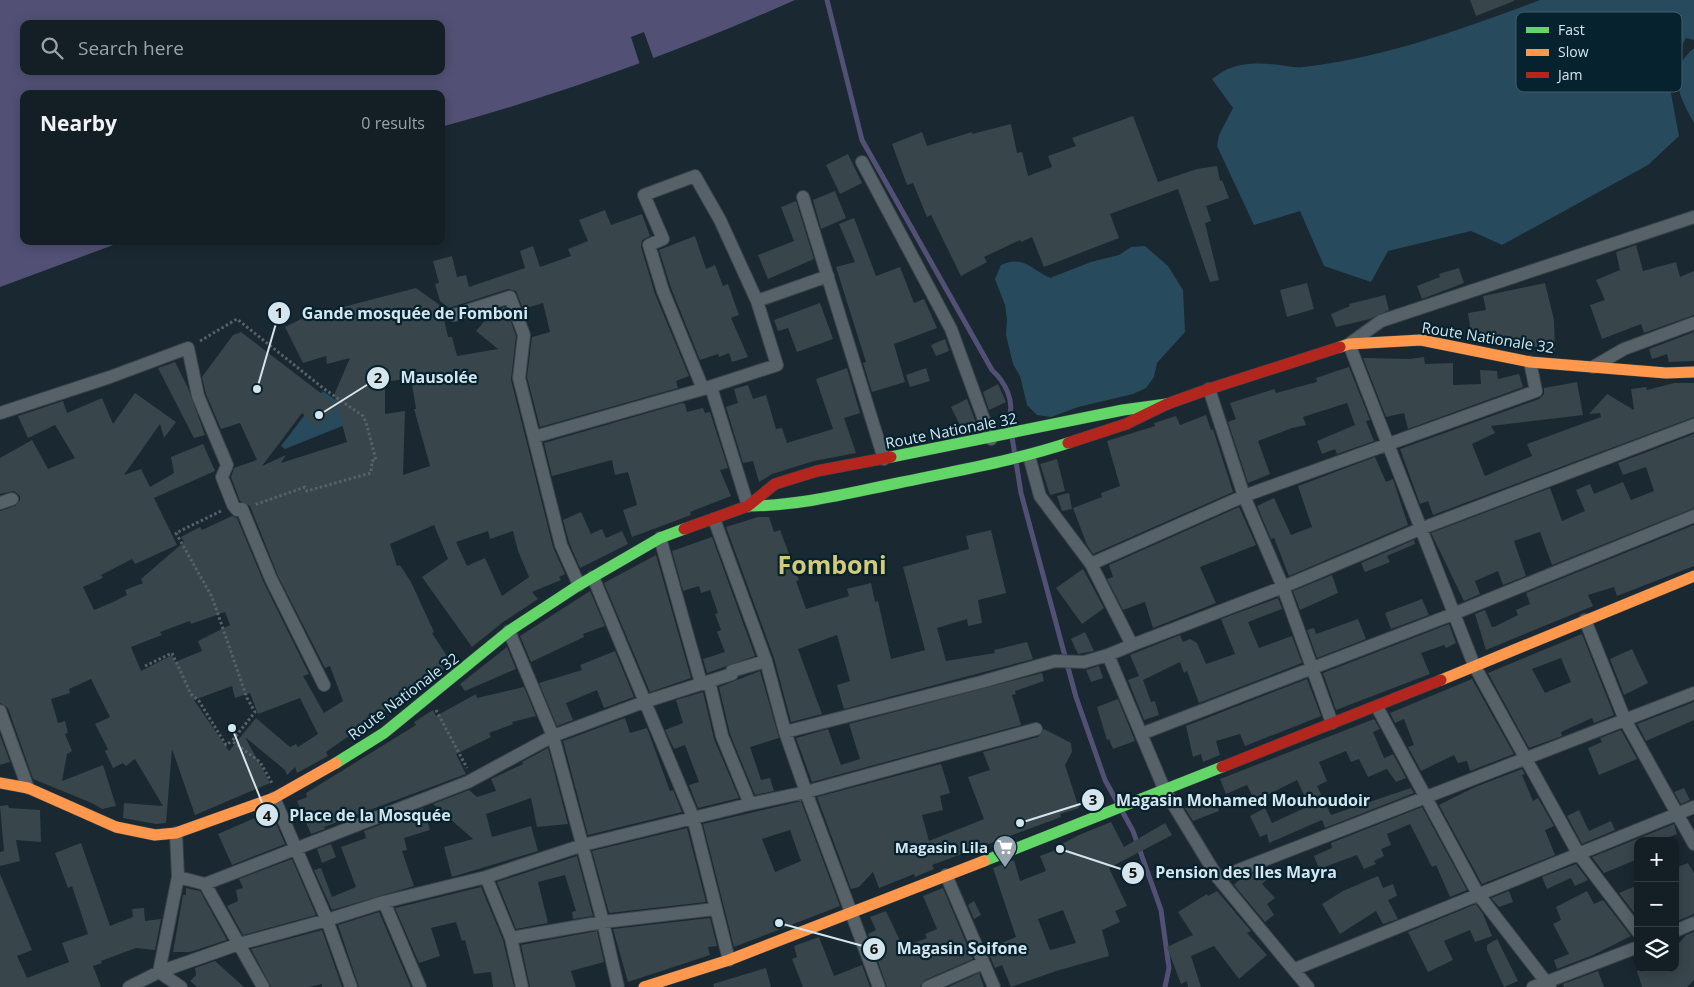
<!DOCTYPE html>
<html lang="en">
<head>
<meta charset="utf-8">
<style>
	:root { --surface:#141e25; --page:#1d272d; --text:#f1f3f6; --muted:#9da2a7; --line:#333c42 }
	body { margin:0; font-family:"Open Sans",sans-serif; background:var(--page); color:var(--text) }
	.controls { position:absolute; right:15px; bottom:15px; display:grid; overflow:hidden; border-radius:10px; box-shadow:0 2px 12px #0003 }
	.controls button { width:45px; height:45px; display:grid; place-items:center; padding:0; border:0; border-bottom:1px solid var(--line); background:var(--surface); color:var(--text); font:25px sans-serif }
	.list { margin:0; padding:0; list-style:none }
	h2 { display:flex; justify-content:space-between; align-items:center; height:65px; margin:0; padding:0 20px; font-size:21px }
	h2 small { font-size:16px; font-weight:400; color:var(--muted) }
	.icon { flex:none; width:28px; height:28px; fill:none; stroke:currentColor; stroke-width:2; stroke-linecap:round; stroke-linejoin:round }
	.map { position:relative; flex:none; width:1694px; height:987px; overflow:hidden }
	.search { position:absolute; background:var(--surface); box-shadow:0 2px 12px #0003; left:20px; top:20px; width:425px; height:55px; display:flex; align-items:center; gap:12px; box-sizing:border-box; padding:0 18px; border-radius:10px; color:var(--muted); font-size:19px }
	.panel { position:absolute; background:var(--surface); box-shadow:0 2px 12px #0003; left:20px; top:90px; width:425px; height:155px; border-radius:10px }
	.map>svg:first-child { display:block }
</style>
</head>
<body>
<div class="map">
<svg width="1694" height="987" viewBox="0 0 1694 987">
	<rect width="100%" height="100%" fill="#1a2831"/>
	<path fill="#274a5d" d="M1540 0H1694V40L1686 38 1667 72 1679 136 1648 165 1502 245 1471 231 1388 251 1371 282 1324 266 1300 211 1254 225 1217 146 1219 135 1233 108 1212 79C1233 62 1253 62 1280 65 1287 66 1295 68 1303 67 1384 58 1465 28 1540 0Z
		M1694 48V123C1679 96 1666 72 1694 48Z
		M1145 246 1168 266 1183 290 1185 332 1157 363 1154 377 1146 388 1133 394 1078 407 1051 417 1037 415 1027 405 1020 376 1013 364 1006 335 1007 320 1005 305 995 279 1001 265C1024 255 1030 269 1050 278L1091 262 1119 255 1131 247Z
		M323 391 362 418 285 449 281 446Z"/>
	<path fill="#525175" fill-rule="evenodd" d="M0 0H795C681 51 562 94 441 127V94H24V241H124L0 287ZM24 24H441V71H24Z"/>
	<path fill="#1a2831" d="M644 32 654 60 640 65 631 37Z"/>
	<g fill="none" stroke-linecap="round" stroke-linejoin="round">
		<path stroke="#525175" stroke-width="5" d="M827 0 862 140 992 370C1005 382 1015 401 1009 418L1021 493 1076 697 1105 780 1133 831 1161 910 1169 968 1165 987"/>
	</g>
	<path fill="#38454a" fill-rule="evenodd" d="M1470 0H1514V1L1476 16Z
		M1133 116 1158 182 1197 169 1217 166 1220 181 1222 180 1229 198 1206 206 1211 221 1205 223 1219 280 1210 282 1178 189 1110 214 1119 238 1044 267 1032 237 1021 242 1020 240 984 257 987 262 961 276 931 215 927 217 913 183 907 185 892 144 922 132 927 146 972 132V134L1011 124 1017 153 1022 152 1028 176 1052 167 1048 156 1076 146 1072 138Z
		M848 154 862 183 840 194 826 165Z
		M835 191 846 218 821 229 813 200Z
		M796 201 814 259 768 279 758 255 794 241 781 207Z
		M605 210 611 225 642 214 650 236 642 240 641 247 655 294 689 376 676 381 678 388 540 427 527 377 532 337 550 332 543 303 523 309 516 291 508 289 449 308 440 301 435 284 439 283 433 261 452 256 457 277 466 275 469 287 525 268 520 251 533 246 540 267 571 256 568 249 588 241 579 220Z
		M854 218 876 276 900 267 914 303 924 299 937 328 894 344 905 382 872 392 863 363 866 362 836 267 855 262 839 224Z
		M695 236 706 269 715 265 723 286 728 284 739 315 731 318 748 357 732 362 729 353 719 357 718 354 700 360 671 288 659 250Z
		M1636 245 1643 271 1676 262 1680 277 1694 271V315L1644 333 1641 324 1602 339 1590 305 1605 300 1596 280 1620 270 1616 252Z
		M1459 268 1464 283 1422 299 1417 286 1440 277 1439 274Z
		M1307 283 1314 309 1287 317 1280 290Z
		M1545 283 1554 320 1555 352H1537V347H1528V345H1501L1500 343 1472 339 1468 313 1486 310 1483 296Z
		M416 288 441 306 448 337H452L457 356 498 349 476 331 493 311 505 307 508 314 505 315 510 319 516 336 511 380 553 547 565 574 559 577 561 580 532 592 538 599 503 622 472 647 422 577 448 559 434 525 390 544 397 566 400 565 411 582 434 632 432 633 450 661 449 666 414 688 415 690 326 752 328 756 297 773 295 767 287 775 285 770 245 737 270 783 195 815 172 749 166 823 156 824 123 818 124 803 163 806 135 759 126 766 123 763 113 768 105 751 108 749 95 724 110 717 91 679 69 689 70 693 51 699 58 723 65 721 68 733 65 734 72 751 67 754 62 781 103 765 116 806 102 809 92 803 33 779 8 708 0 703V511L15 506 20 500V496L14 491 0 494V458L32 440 48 469 75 458 55 425 28 438 18 416 63 401 67 413 102 398 113 424 135 393 176 422 164 438 160 424 124 475 141 469 150 487 174 473 171 457 203 444 215 471 154 498 177 545 135 564 132 559 101 575 103 578 83 587 94 610 113 602 127 595 125 590 143 583 141 579 184 542 181 537 200 527 202 530 232 516 237 518 264 583 309 674 303 676 324 713 343 701 330 666 325 668 278 576 250 506 240 501 231 477 234 468 257 460 240 423 221 429 206 394 202 377 233 335 241 332 335 404V410L317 428 302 413 262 466 286 455 281 463 347 442 334 395 350 358 327 364 326 356 303 363 285 327 315 312 316 314ZM411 378 416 409H414L430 466 403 475 405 411 385 414V382ZM488 531 490 539 513 531 518 551 529 577 502 596 485 558 467 566 456 542ZM225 612 230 625 198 641 202 651 175 662 172 655 141 671 131 647 162 635 160 632 190 621 191 624ZM232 686 235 698 250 693 258 714 300 698 318 734 298 747 296 744 290 747 256 718 229 751 194 700Z
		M1385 295 1389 310 1370 319 1336 327 1331 314 1350 306 1349 304Z
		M820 303 833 339 797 352 788 328 778 331 774 320Z
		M1694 332V361L1669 362 1667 354 1652 359 1649 349Z
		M945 339 949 351 936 356 931 345Z
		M1424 357 1425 364 1453 363V385L1481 384 1480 370 1497 371 1498 379 1519 374 1523 387 1408 429 1404 413 1386 417 1363 358 1410 359Z
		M175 362 188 388 205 435 194 438 158 368Z
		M1349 367 1370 420 1366 421 1374 441 1337 454 1335 449 1322 454 1317 441 1355 425 1347 403 1303 417 1306 425 1292 428 1258 441 1270 474 1248 483 1228 422 1236 419 1230 403 1274 389 1276 393 1317 382 1316 378Z
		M847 368 860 413 844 418 856 453 814 461 772 474 759 482 753 461 743 463 726 407 738 403 734 389 748 385 753 399 766 395 776 429 782 428 787 443 833 429 816 379Z
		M926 368 930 381 910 387 906 375Z
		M1577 382 1583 415 1491 426 1495 433 1472 444 1485 476 1532 456 1527 444 1601 417 1600 413 1589 414 1607 394 1634 410 1631 389 1646 387 1647 390 1674 383H1694V417L1433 515 1428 501 1420 504 1400 449 1539 399 1544 394V388Z
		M998 384 1006 402 989 410 983 392Z
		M967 399 978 428 964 433 951 407Z
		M682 403 685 404 687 412 703 408 705 413 710 412 728 468 720 470 731 496 690 512 691 515 632 537 623 510 637 505 628 472 615 475 612 460 552 476 544 443Z
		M1206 415 1211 430 1213 429 1233 492 1093 554 1087 545 1073 508 1102 497 1101 493 1120 486 1107 441 1155 426 1154 423 1176 416 1180 425Z
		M1694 434V508L1552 565 1540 532 1514 541 1526 576 1503 585 1498 571 1475 581 1480 594 1464 601 1431 533 1550 488 1562 521 1585 511 1576 490 1590 484 1594 494 1623 482 1631 500 1654 491 1646 467 1623 475 1618 463Z
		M1375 457 1386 482 1393 479 1408 525 1289 576 1274 538 1271 539 1257 506 1274 498 1291 535 1312 527 1298 486Z
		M1057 459 1065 491 1050 495 1040 464Z
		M1069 493 1072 509 1062 511 1057 496Z
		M1239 507 1256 545 1200 567 1216 603 1153 628 1145 602 1123 610 1107 579 1113 577 1109 565Z
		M581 512 591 534 602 529 606 538 622 531 628 544 580 568 569 542 563 520Z
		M758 517H769L774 532 780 530 799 580 796 581 806 609 849 596 847 589 871 583 875 602 878 601 891 659 925 650 903 567 969 549 966 536 991 530 1006 593 978 600 982 623 968 626 967 619 937 628 946 661 995 653 994 650 1027 642 1033 659 844 709 837 685 850 681 837 635 798 649 822 714 791 722 774 658 726 527Z
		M1694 525V566L1617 596 1614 587 1588 595 1593 606 1486 650 1475 614 1485 610 1492 627H1494L1518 615 1516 610 1530 604 1526 593Z
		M712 537 755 656 707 673 703 659 725 652 717 632 721 630 715 614 718 613 710 590 701 593 699 586 683 591 672 551Z
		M1414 540 1415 544 1387 556 1390 562 1365 572 1361 563Z
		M656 555 691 678 650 692 604 583Z
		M1083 569 1104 608 1082 624 1056 588Z
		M1332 575 1338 593 1300 610 1293 591Z
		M590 591 605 626 583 634 584 637 531 662 520 636Z
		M1278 598 1282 609 1248 622 1259 648 1292 636 1302 663 1199 703 1187 671 1184 673 1180 662 1143 680 1151 702 1155 701 1159 715 1144 720 1128 680 1139 676 1130 655 1180 635 1183 642 1190 639 1197 643 1206 664 1235 654 1221 619Z
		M1422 599 1429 615 1391 629 1385 613Z
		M1358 619 1366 639 1317 658 1307 630 1314 628 1316 634Z
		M1449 624 1456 643 1446 648 1444 645 1421 653 1430 674 1336 710 1323 673Z
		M1085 632 1094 651 1078 654 1071 639Z
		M1582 634 1614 715 1594 723 1592 718 1561 732 1562 736 1529 748 1488 673ZM1561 658 1571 682 1545 693 1532 669Z
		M507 647 516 669 465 691 460 684Z
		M1632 649 1648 683 1624 695 1610 659Z
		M615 651 634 697 604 708 597 690 566 703 573 720 557 726 539 683 582 670 580 665Z
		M1099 666 1103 678 1091 682 1086 670Z
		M760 671 779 738 750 747 761 780 770 778 774 791 755 795 730 734 719 687Z
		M1042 673 1044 681 1015 691 1016 694 1012 695 1021 725 812 782 796 738 828 729 841 765 860 759 849 724Z
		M1307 679 1321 716 1245 746 1240 734 1216 741 1220 755 1203 762 1201 754 1193 757 1186 726Z
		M1472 679 1514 754 1470 771 1467 761 1458 763 1454 755 1421 771 1408 747 1414 745 1404 719 1395 723 1390 713Z
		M524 687 536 716 512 722 513 724 489 733 491 737 456 754 466 774 324 827 325 829 311 834 297 801 307 797 306 793 416 725 414 722 433 710 436 716 476 694 477 698Z
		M703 692 714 739 739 798 698 808 689 785 699 782 685 745 674 749 665 730 683 723 676 700Z
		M1118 699 1135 741 1113 749 1109 739 1107 740 1097 707Z
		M1694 702V720L1646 741 1637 724Z
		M625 718 630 733 647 728 670 791 673 790 682 812 588 835 563 741Z
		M1374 719 1380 729 1373 732 1384 758 1393 754 1406 778 1396 782 1387 769 1368 777 1359 759 1351 762 1346 751 1319 762 1327 781 1317 786 1331 815 1411 788 1414 793 1325 828 1322 820 1269 843 1267 834 1260 837 1250 816 1265 808 1272 823 1309 806 1297 780 1255 801 1247 785 1226 794 1220 779Z
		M1044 729 1071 743 1072 752 1065 765 1079 808 1060 814 1061 817 932 865 934 869 915 877 914 874 879 888 873 872 859 887 851 889 817 797 941 764 950 793 940 796 943 810 922 815 929 841 984 819 968 777 990 770 983 752 1038 737Z
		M1621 730 1637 759 1599 775 1588 748 1602 742 1600 738Z
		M0 735 10 762 0 765Z
		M548 748 568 824 537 827 531 798 486 814 492 837 531 826 538 851 452 877 444 847 473 839 433 804 469 790 477 797 496 791 491 779 523 764 522 762Z
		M1522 769 1525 774 1522 775 1533 801 1538 798 1554 826 1545 830 1555 855 1482 884 1439 805 1475 787Z
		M1684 788 1690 800 1681 804 1674 792Z
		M1214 797 1219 811 1193 821 1185 808Z
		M801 801 840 906 734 947 703 824ZM790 830 801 861 775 872 762 839Z
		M8 805 9 808 40 810 41 842 16 840 20 861 0 866V852L4 851 0 806Z
		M1422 807 1467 890 1450 897 1436 865 1432 867 1410 824 1387 834 1391 845 1381 849 1384 856 1374 861 1376 864 1364 869 1357 855 1319 869 1314 856 1332 848 1331 843Z
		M423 808 430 830 404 838 407 850 402 851 414 886 332 910 314 870 321 868 332 897 356 887 341 847 366 838 364 831Z
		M1579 810 1589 831 1611 821 1615 830 1582 844 1567 816Z
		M271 811 285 844 232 865 218 834Z
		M1111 822 1124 847 1165 823 1172 835 1109 868 1127 906 1115 911 1120 922 1102 930 1109 956 1056 971 1011 987 1002 965 995 968 987 949 1016 937 993 868 1014 860 1020 881 1046 871 1040 856 1064 847 1062 844 1079 835ZM1063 910 1076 943 1050 950 1038 919Z
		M1674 824 1677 834 1659 841H1638V859L1604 873 1592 857Z
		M687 828 706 902 609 913 592 851Z
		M81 843 110 926 133 917 132 909 144 908 145 921 161 919 155 950 136 948 101 961 102 963 93 966 101 987H0V874L32 950 17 956 27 978 69 962 62 943 88 934 72 886 68 888 55 853Z
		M331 844 336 857 322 863 317 849Z
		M577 856 593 916 573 919 572 912 576 911 565 875 538 882 548 923 516 929 497 882Z
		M292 859 316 915 243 935 227 906 238 901 236 890 243 888 239 879Z
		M1688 863 1694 873V914L1675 922V868Z
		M1576 864 1588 880 1575 886 1571 878 1547 889 1542 877Z
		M1258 871 1266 880 1262 884 1275 898 1267 904 1274 915 1265 922 1234 885 1242 877Z
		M1378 876 1383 888 1393 884 1397 896 1388 900 1398 919 1383 924 1376 911 1340 934 1322 904 1343 891Z
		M1638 885V918L1619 893Z
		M481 887 503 940 514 987H493L491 972 474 974 465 940 462 941 456 922 431 928 440 956 419 963 395 908Z
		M186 888 200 891 227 940 190 952H173L183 895H186Z
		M943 888 973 959 925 980 920 987H887L868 934 876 930 870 917 886 911 903 947 927 938 925 934 937 929 923 896Z
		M1217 891 1251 931 1247 933 1267 955 1239 979 1214 946 1191 956 1201 987H1188L1187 981 1181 984 1167 947 1193 935 1178 912 1207 894 1208 896Z
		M1509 891 1513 902 1499 907 1491 898Z
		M1587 891 1594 904 1603 900 1631 936 1593 955 1557 969 1554 960 1569 954 1553 924 1561 920 1556 907Z
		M974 901 981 915 974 919 968 905Z
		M1476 904 1483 914 1492 936 1475 942 1470 930 1444 941 1453 960 1428 972 1408 932Z
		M379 912 411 987H359L338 925Z
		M710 918 717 946 708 947 710 955 628 982 613 929Z
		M322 930 342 987H322V984L309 987H271L251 949Z
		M597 931 604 962 571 971 576 987H530L521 945Z
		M1694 932V980L1687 987H1642L1637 971 1645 968H1675L1678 958 1675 948 1686 935Z
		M819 937 834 976 862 965 870 987H803L792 959 797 957 794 946Z
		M1497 939 1518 981 1504 987 1487 950V945Z
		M215 961 244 987H197L190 981 196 975 195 968Z
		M766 968 771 987H714L713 984Z
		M1598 971 1604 987H1564L1563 984Z
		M979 973 984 987H948Z"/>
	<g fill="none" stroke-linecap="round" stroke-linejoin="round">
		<g stroke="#39434b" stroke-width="14">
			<path id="street" d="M862 162 951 329 991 439
				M803 197 884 459
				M757 301 828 276
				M454 315 510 297 524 335 519 378 561 545 579 585
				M1593 367 1624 349 1694 323
				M711 387 748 506
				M1209 389 1244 496 1283 587 1332 723
				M0 413 110 377 188 348 198 396 227 465 222 477 233 505 237 510 242 509 271 579 324 685
				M534 437 703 389 777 365 757 301 720 220 695 176 644 195 663 239 649 245 663 291 703 389
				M1029 456 1040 496 1091 564 1132 645 1108 655 1165 791 1218 878 1308 987
				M0 503 12 499
				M714 519 766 661 785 732 806 792 879 987
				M660 538 701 683
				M1091 564 1244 496 1536 391 1530 362
				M593 577 693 817 729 960
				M1585 620 1625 720 1694 844
				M509 631 553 736 603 922 618 987
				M1132 645 1283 587 1420 529 1694 425
				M709 681 722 736 750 804
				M1377 707 1478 894 1550 987
				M0 711 28 788
				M785 732 981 682 1055 661 1084 662 1108 655
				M1141 734 1453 614 1694 516
				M274 798 327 920 351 987
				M176 833 178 877 159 972 181 987
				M946 875 994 987
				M178 877 205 884 468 782 553 736 644 702 732 674V671L766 661
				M486 877 511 938 522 987
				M1218 878 1694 693
				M205 884 263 987
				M384 902 420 987
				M1675 931 1694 923
				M1638 932 1578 853 1474 665 1349 344 1381 321 1694 217
				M511 938 603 922 715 909
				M1295 969 1694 807
				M129 987 159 972 239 944 327 920 384 902 486 877 583 845 750 804 806 792 1036 729
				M928 987 983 963
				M1533 987 1638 947"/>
		</g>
		<g stroke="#39434b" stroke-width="12">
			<path id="fast" d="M891 457 1123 410 1167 404
				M748 506C799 506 849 493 898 483 955 471 1013 461 1068 443
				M336 763 384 733 509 631 579 585 660 538 684 529
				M984 861 1222 767"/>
		</g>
		<g stroke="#39434b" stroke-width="12">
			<path id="slow" d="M1340 347 1349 344 1421 340 1530 362 1666 373 1694 372
				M1441 680 1694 576
				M0 783 28 788 116 827 155 835 176 833 274 798 336 763
				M644 987 729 960 984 861"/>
		</g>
		<g stroke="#39434b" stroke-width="12">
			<path id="jam" d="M1068 443 1126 424 1167 404 1209 389 1340 347
				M684 529 748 506 775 484 817 471 891 457
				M1222 767 1441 680"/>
		</g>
		<path stroke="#566168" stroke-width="3" stroke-dasharray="2.5 2.5" stroke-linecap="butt" d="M200 341 237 319 323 388 363 416 366 422 376 460 372 461 371 473 307 491 305 487 254 505
			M221 511 176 533 212 597 247 698 255 712 232 741 260 762 272 783
			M145 666 172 653 191 694 199 701 226 745 232 741
			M436 710 467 768"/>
		<use href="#street" stroke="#566168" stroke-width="12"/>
		<use href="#fast" stroke="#63d668" stroke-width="11"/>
		<use href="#slow" stroke="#ff974d" stroke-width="11"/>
		<use href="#jam" stroke="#b3261e" stroke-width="11"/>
	</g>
	<defs>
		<g id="supermarket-pin" transform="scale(1.25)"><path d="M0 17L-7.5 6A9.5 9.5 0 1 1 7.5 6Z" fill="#94a3ac" stroke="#06222f"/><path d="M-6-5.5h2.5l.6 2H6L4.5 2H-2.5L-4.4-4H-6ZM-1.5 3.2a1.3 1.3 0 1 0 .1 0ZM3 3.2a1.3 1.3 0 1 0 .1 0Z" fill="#fff"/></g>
	</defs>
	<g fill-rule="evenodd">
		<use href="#supermarket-pin" x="1005" y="847"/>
	</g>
	<g text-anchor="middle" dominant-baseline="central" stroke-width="4.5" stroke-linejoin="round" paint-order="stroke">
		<g font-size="15" fill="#d5e5ee" stroke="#06222f">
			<text transform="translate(1488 337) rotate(9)">Route Nationale 32</text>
			<text transform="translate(951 430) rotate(-11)">Route Nationale 32</text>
			<text transform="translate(403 696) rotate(-37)">Route Nationale 32</text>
		</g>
		<g font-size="15" font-weight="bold" fill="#d5e5ee" stroke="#06222f" text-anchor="end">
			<text x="988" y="847">Magasin Lila</text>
		</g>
		<g font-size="25" font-weight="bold" fill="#d3c97b" stroke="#06222f">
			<text x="832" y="564">Fomboni</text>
		</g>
	</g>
	<rect x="1516" y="12" width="166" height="80" rx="8" fill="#06222f" stroke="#445c68" stroke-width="1"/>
	<rect x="1526" y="27" width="23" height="6" fill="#63d668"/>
	<rect x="1526" y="49" width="23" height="7" fill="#ff974d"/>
	<rect x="1526" y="72" width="23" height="6" fill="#b3261e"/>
	<g font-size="14" fill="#d5e5ee">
		<text x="1558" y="35">Fast</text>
		<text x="1558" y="57">Slow</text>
		<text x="1558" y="80">Jam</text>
	</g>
	<path fill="none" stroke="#d5e5ee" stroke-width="2" d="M257 389L279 313M319 415L378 378M1020 823L1093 800M232 728L267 815M1060 849L1133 873M779 923L874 949"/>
	<g fill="#d5e5ee" stroke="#06222f" stroke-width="2">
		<circle cx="257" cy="389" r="5"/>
		<circle cx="319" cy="415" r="5"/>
		<circle cx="1020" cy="823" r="5"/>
		<circle cx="232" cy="728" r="5"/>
		<circle cx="1060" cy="849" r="5"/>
		<circle cx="779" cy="923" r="5"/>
		<circle cx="279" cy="313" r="12"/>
		<circle cx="378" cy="378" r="12"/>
		<circle cx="1093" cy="800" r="12"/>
		<circle cx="267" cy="815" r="12"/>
		<circle cx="1133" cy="873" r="12"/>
		<circle cx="874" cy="949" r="12"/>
	</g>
	<g font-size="15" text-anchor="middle" font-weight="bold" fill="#111">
		<text x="279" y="318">1</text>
		<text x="378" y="383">2</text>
		<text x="1093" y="805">3</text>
		<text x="267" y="821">4</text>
		<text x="1133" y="878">5</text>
		<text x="874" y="954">6</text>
	</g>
	<g font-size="16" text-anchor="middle" font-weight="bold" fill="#d5e5ee" stroke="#06222f" stroke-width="4.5" stroke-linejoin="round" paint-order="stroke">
		<text x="415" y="319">Gande mosquée de Fomboni</text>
		<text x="439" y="383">Mausolée</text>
		<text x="1243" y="806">Magasin Mohamed Mouhoudoir</text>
		<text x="370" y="821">Place de la Mosquée</text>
		<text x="1246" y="878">Pension des Iles Mayra</text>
		<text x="962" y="954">Magasin Soifone</text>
	</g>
</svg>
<div class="controls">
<button>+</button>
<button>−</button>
<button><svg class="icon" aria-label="layers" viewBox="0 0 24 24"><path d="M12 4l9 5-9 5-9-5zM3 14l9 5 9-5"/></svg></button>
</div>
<div class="search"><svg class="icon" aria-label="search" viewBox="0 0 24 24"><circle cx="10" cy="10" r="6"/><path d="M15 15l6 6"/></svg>Search here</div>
<section class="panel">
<h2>Nearby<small>0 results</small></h2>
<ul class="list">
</ul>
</section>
</div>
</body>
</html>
